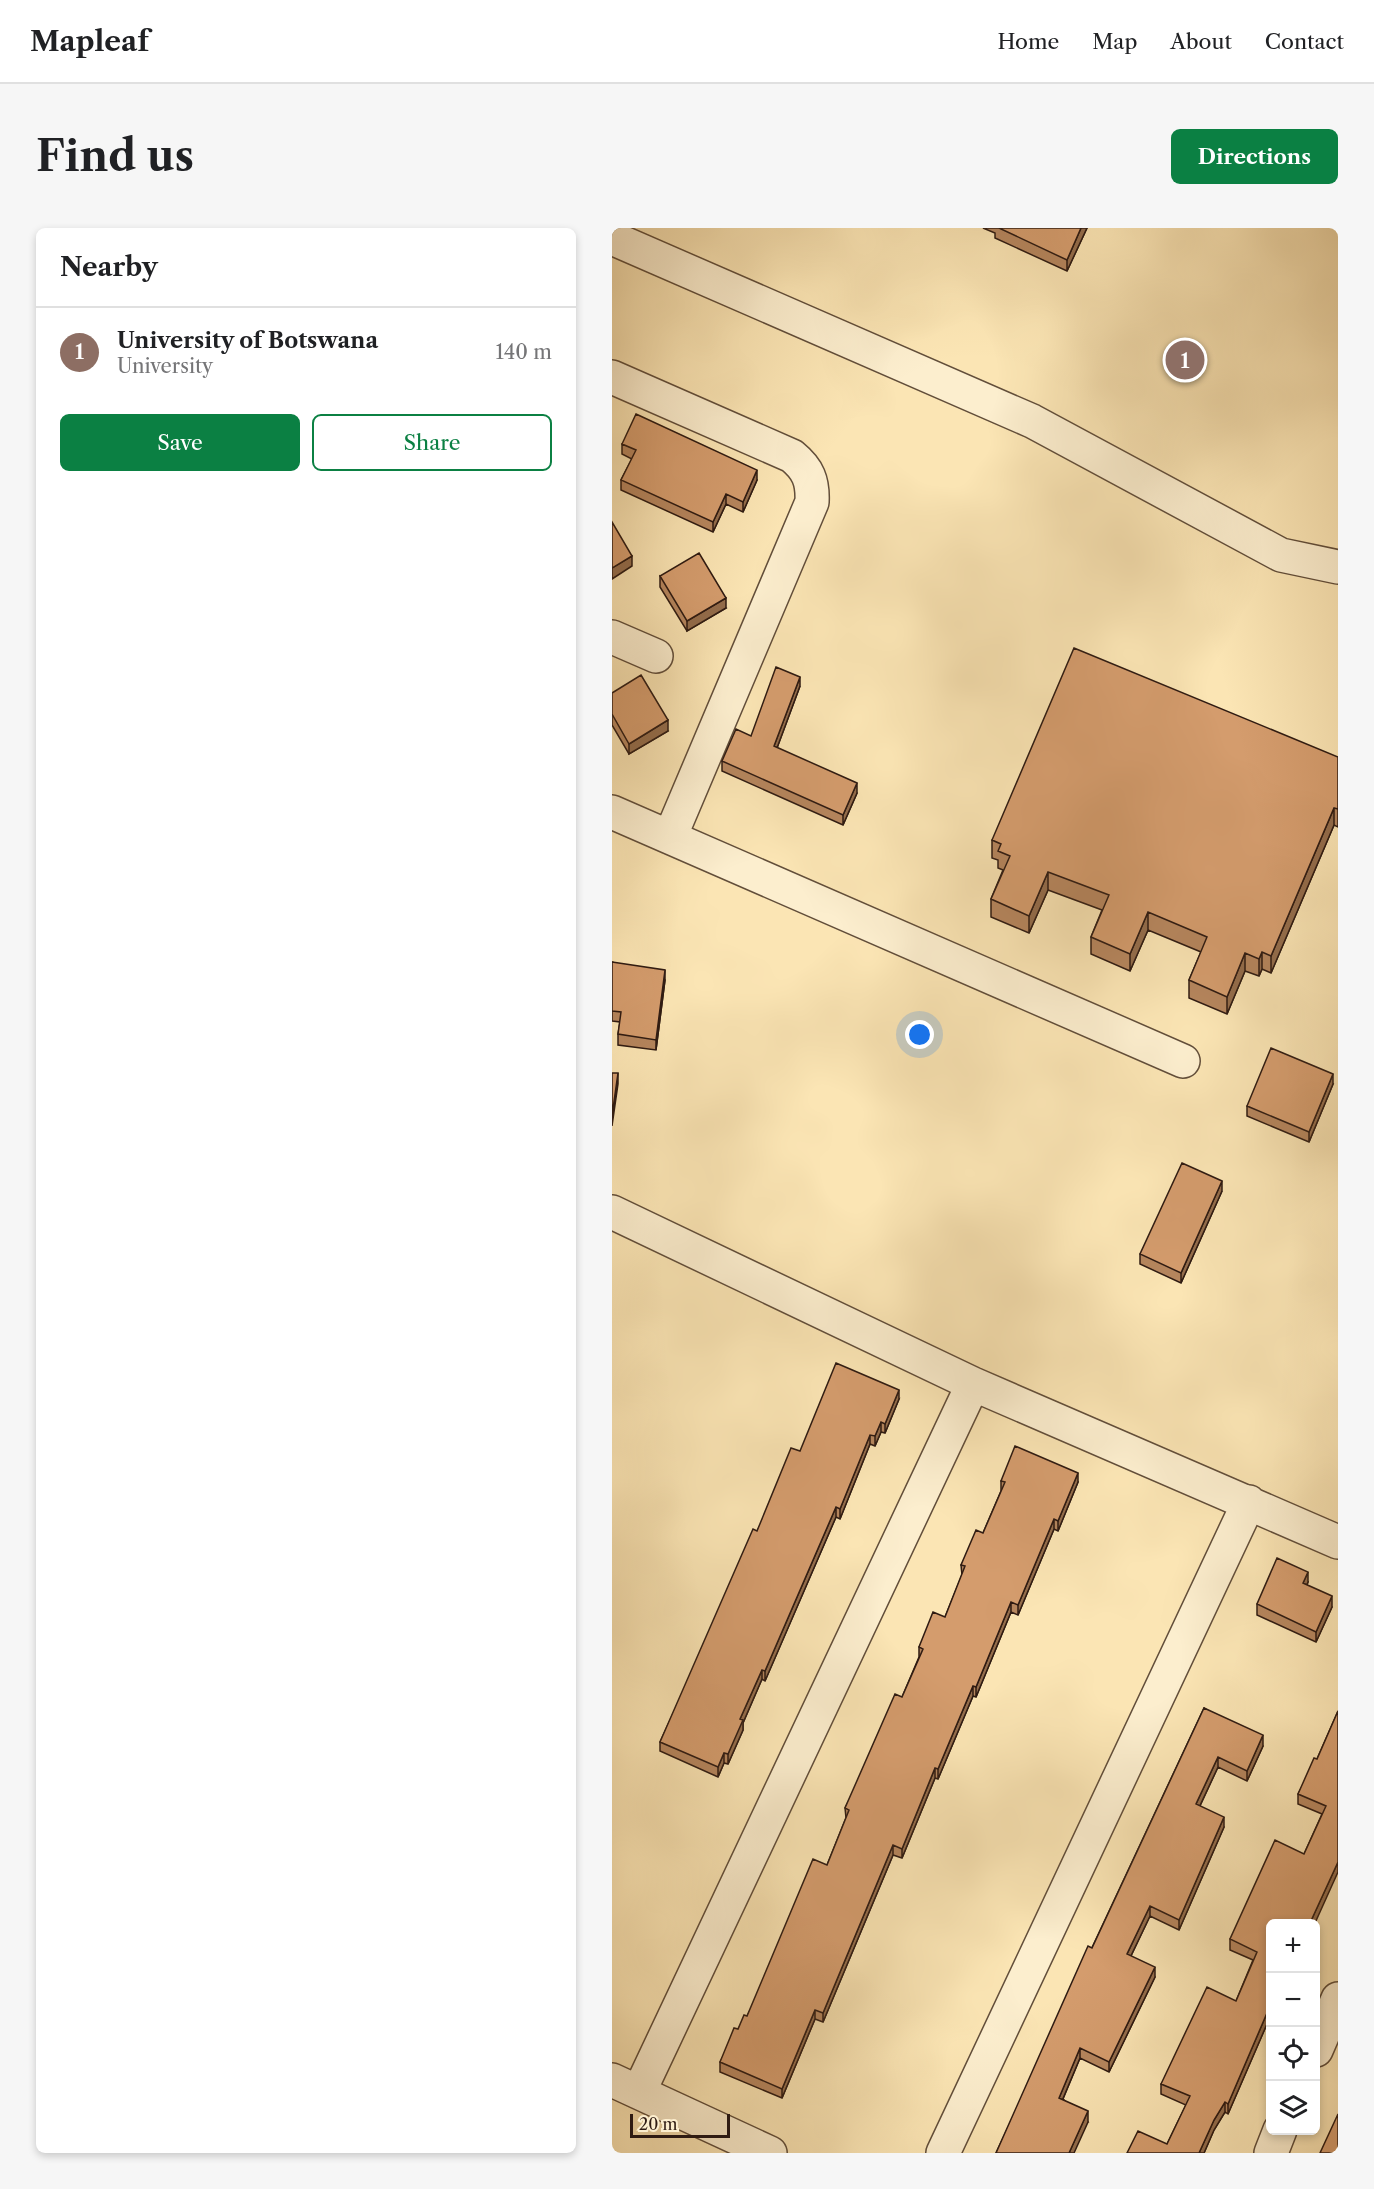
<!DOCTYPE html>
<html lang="en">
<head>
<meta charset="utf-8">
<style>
	:root { --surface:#fff; --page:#f6f6f6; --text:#202124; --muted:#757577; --line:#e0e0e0; --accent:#0b8043 }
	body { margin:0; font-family:"Libre Caslon Text",serif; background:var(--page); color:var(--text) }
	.controls { position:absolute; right:18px; bottom:18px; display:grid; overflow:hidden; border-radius:9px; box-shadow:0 3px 9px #0003 }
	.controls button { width:54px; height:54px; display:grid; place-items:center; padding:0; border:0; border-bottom:2px solid var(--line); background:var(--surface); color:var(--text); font:30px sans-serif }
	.scale { position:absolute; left:18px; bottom:15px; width:100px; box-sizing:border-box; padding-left:6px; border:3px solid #2f1b12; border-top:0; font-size:16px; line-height:21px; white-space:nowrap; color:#2f1b12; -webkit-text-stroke:4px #fceece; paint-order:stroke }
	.you { position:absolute; left:308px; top:807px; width:21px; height:21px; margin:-15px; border:4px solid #fff; border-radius:50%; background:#1a73e8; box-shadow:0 0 0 9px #1a73e833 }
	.badge { display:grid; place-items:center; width:39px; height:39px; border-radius:50%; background:var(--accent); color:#fff; font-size:20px; font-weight:700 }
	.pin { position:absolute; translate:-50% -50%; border:3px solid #fff; box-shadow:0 2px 6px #0006 }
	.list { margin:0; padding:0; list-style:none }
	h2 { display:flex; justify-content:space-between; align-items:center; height:78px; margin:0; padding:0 24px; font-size:26px }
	h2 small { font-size:20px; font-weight:400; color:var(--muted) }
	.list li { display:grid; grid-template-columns:39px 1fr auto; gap:18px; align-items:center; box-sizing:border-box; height:90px; padding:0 24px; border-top:2px solid var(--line) }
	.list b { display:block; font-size:22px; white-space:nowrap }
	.list p { margin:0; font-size:20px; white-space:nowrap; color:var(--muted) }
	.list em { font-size:20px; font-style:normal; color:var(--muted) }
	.actions { display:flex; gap:12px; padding:18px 24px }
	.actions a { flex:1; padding:14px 0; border:2px solid var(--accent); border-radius:9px; text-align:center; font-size:21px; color:var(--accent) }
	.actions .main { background:var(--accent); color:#fff }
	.icon { flex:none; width:33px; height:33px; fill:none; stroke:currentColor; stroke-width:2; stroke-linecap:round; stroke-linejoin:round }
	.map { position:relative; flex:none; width:726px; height:1925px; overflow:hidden; border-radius:9px }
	header { display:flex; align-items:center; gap:36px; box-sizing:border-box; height:84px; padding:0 30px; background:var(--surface); border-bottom:2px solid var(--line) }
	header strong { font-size:28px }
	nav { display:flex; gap:33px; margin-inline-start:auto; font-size:21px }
	.intro { display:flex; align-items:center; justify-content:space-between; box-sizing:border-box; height:144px; padding:0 36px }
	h1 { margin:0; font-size:42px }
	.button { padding:15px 27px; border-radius:9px; background:var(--accent); color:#fff; font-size:21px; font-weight:700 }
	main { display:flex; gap:36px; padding:0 36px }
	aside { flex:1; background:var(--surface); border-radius:9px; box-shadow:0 3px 9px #0003 }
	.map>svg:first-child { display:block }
</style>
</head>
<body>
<header>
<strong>Mapleaf</strong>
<nav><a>Home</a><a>Map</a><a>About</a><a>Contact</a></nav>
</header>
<div class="intro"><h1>Find us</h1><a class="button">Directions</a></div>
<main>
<aside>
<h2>Nearby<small></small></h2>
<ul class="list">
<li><span class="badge" style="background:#8d6e63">1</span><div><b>University of Botswana</b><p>University</p></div><em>140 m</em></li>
</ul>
<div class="actions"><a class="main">Save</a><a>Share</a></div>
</aside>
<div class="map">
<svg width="726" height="1925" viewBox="0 0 726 1925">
	<rect width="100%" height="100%" fill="#fbe5b4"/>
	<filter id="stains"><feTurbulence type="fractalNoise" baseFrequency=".00333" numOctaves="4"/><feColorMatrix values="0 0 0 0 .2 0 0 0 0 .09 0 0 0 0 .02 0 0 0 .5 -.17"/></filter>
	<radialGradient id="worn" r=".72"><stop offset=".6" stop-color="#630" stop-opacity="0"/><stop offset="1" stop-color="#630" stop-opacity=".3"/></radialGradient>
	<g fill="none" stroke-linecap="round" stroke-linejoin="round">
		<g stroke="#624e3a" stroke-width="36">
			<path id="minor" d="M0 10 420 193 669 327 726 339
				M0 149 180 228C196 241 201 253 200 274L58 609
				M0 409 44 428
				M0 584 571 833
				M0 984 361 1156 726 1314
				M704 1822 726 1771
				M0 1852 158 1925
				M27 1864 361 1156
				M331 1925 637 1274
				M659 1925 668 1902"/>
		</g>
		<use href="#minor" stroke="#fceece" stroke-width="33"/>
	</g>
	<path fill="#b6865e" stroke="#2f1b12" stroke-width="1.5" d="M371 0H475L455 43 383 10V5Z
		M10 216 145 252 131 284 114 276 101 304 9 262V252L20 231 10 226Z
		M48 348 114 380 75 403 48 359Z
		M188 458 165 520 245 565 231 597 110 543V533L139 508Z
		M0 465 56 503 17 526 0 497Z
		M726 529V599L722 597 659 745 650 741 647 748 633 743 615 786 577 770V752L589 724 536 702 518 743 479 726V709L490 682 436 662 417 705 379 689V671L391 642 386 640V632L380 630V612Z
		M0 734 53 752 44 822 6 817V806L8 794 0 793Z
		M721 856 697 914 635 888V878Z
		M610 963 569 1055 528 1036V1026Z
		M287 1171 273 1205 269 1204 263 1218 258 1216 228 1291 224 1289 153 1453 150 1451 131 1495V1502L116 1536 112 1535 106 1549 48 1523V1514L145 1303 188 1223Z
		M389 1253 466 1254 446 1303 442 1301 406 1387 399 1384 364 1469 361 1468 326 1551 323 1550 290 1630 281 1627 211 1794 203 1791 170 1870 108 1844V1834L126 1801 135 1788 215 1637 234 1590 233 1580 290 1469 307 1429V1419L333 1389 350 1347 349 1337 371 1305 389 1263Z
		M696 1354 695 1357 720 1379 704 1414 645 1387V1376Z
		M592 1480 651 1518 635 1553 606 1539 588 1578 612 1599 567 1702 538 1688 519 1728 543 1749 497 1844 468 1830 451 1871 476 1894 384 1925Z
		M726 1483 712 1673 658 1695V1789L616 1886 613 1884 602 1902 592 1925H515L555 1916 574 1877 549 1866V1856L624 1773 641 1732 618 1722V1711L692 1626 710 1586 686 1576V1566L705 1531Z"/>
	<path fill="#946d4c" stroke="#2f1b12" stroke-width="1.5" d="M469 0H475L455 43V32Z
		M145 242V252L131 284V274Z
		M114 266V276L101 304V294Z
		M20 328V338L0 351V340Z
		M114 370V380L75 403V393Z
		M188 449V458L162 528V518Z
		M56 492V503L17 526V516Z
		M245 555V565L231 597V587Z
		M722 580V597L659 745V728Z
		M436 644V662L417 705V688Z
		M536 684V702L518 743V726Z
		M650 724V741L647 748V731Z
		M633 725V743L615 786V769Z
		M53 742V752L44 822V812Z
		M6 845V856L0 898V888Z
		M721 846V856L697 914V904Z
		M610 953V963L569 1055V1045Z
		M287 1162V1171L273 1205V1196Z
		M269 1194V1204L263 1218V1208Z
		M258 1207V1216L228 1291V1281Z
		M466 1245V1254L446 1303V1293Z
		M224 1279V1289L153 1453V1443Z
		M442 1291V1301L406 1387V1377Z
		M696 1344V1354L691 1365V1355Z
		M720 1368V1379L704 1414V1404Z
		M399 1374V1384L364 1469V1459Z
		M150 1442V1451L131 1495V1502L116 1536V1526L128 1491Z
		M361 1458V1468L326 1551V1541Z
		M651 1507V1518L635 1553V1543Z
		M112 1525V1535L106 1549V1539Z
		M606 1529V1539L584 1586V1576Z
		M323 1540V1550L290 1630V1621Z
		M612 1589V1599L567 1702V1692Z
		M281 1617V1627L211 1794V1785Z
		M726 1634V1644L703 1695H698Z
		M538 1678V1688L515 1736V1726Z
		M543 1739V1749L497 1844V1834Z
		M658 1778V1789L616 1886V1876Z
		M203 1782V1791L170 1870V1861Z
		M468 1820V1830L447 1880V1870Z
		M613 1874V1884L602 1902 592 1925H587L602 1892Z
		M476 1883V1894L462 1925H457Z"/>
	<path fill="#d49c6d" stroke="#2f1b12" stroke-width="1.5" d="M387 0H469L455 32Z
		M24 186 145 242 131 274 114 266 101 294 9 252 24 222 10 216Z
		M0 294 20 328 0 340Z
		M87 325 114 370 75 393 48 348Z
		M462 420 726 529V581L722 580 659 728 650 724 647 731 633 725 615 769 577 752 595 709 536 684 518 726 479 709 497 667 436 644 417 688 379 671 398 628 386 623 389 616 380 612Z
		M164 439 188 449 162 518 245 555 231 587 110 533 124 501 139 508Z
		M29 447 56 492 17 516 0 486V465Z
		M0 734 53 742 44 812 6 806 9 784 0 783Z
		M659 820 721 846 697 904 635 878Z
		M0 845H6L0 888Z
		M570 935 610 953 569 1045 528 1026Z
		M224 1135 287 1162 273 1196 269 1194 263 1208 258 1207 228 1281 224 1279 153 1443 150 1442 128 1491 131 1492 116 1526 112 1525 106 1539 48 1514 141 1301 145 1303 179 1220 188 1223Z
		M403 1218 466 1245 446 1293 442 1291 406 1377 399 1374 364 1459 361 1458 326 1541 323 1540 290 1621 281 1617 211 1785 203 1782 170 1861 108 1834 122 1800 126 1801 132 1787 135 1788 201 1631 215 1637 237 1582 233 1580 283 1466 290 1469 311 1421 307 1419 321 1384 333 1389 353 1338 349 1337 364 1302 371 1305 393 1254 389 1253Z
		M665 1330 696 1344 691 1355 720 1368 704 1404 645 1376Z
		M592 1480 651 1507 635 1543 606 1529 584 1576 612 1589 567 1692 538 1678 515 1726 543 1739 497 1834 468 1820 447 1870 476 1883 457 1925H384L476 1718 480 1720Z
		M726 1483V1634L698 1695H658V1778L616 1876 613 1874 602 1892 587 1925H515L526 1903 555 1916 578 1868 549 1856 595 1759 624 1773 645 1724 618 1711 663 1612 692 1626 714 1578 686 1566 702 1530 705 1531Z
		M726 1886V1925H708Z"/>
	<rect width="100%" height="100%" filter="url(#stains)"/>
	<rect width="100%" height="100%" fill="url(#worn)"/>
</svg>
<div class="controls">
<button>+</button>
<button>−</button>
<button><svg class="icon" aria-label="locate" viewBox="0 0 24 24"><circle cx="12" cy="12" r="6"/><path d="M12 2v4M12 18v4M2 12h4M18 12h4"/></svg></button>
<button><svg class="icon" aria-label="layers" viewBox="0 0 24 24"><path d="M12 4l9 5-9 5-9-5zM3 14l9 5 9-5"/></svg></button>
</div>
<div class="scale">20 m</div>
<div class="you"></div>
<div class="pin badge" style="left:573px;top:132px;background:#8d6e63">1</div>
</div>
</main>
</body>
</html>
